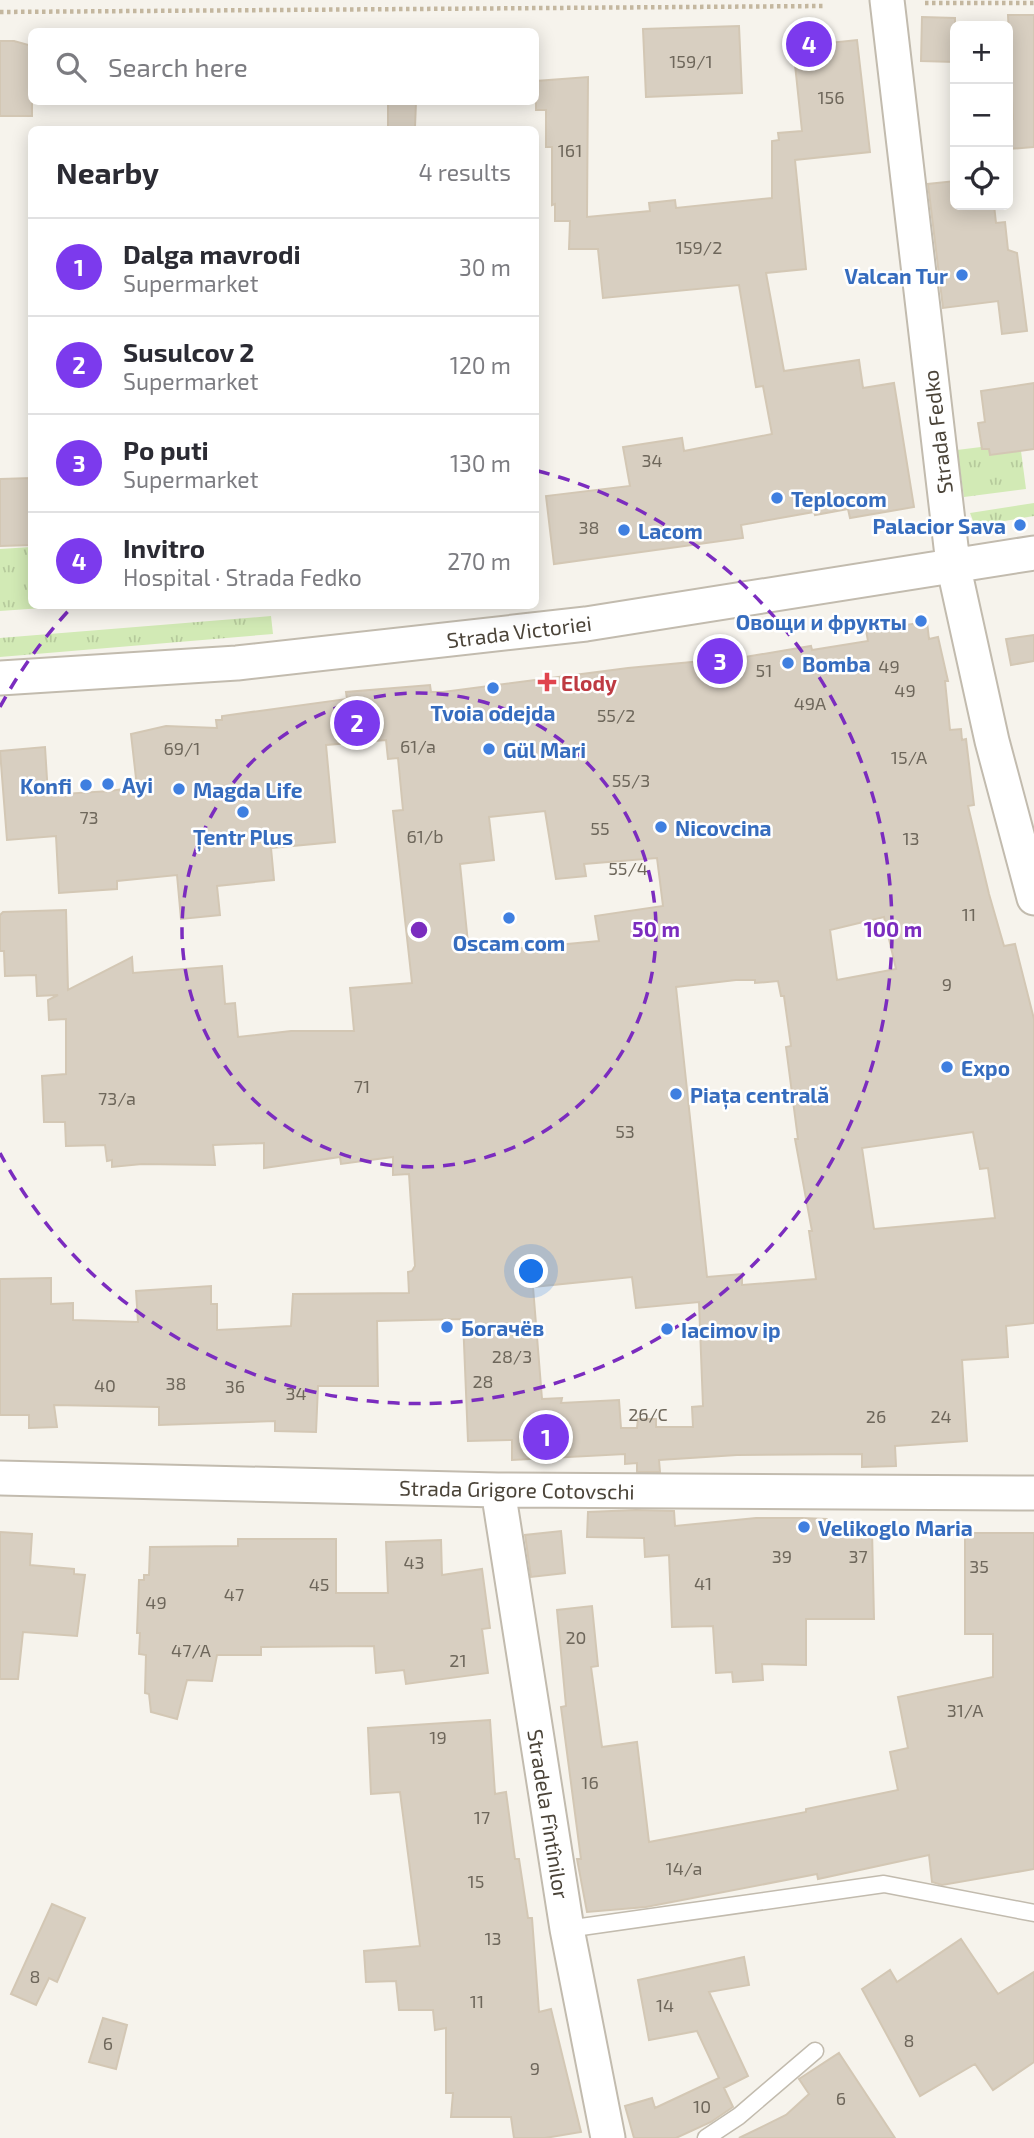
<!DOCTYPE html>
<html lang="en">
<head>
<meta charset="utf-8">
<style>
	:root { --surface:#fff; --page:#f7f7f7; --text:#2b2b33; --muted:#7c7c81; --line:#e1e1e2; --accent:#7c3aed }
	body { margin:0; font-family:"Exo 2",sans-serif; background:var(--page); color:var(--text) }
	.controls { position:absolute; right:21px; top:21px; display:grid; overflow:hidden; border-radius:10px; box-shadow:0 4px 18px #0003 }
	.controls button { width:63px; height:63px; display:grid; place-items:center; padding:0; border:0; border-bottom:2px solid var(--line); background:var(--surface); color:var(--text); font:35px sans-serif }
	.you { position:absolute; left:532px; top:1272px; width:24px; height:24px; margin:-18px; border:5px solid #fff; border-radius:50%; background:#1a73e8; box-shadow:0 0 0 10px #1a73e833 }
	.badge { display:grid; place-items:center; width:46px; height:46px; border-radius:50%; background:var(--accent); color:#fff; font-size:23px; font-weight:700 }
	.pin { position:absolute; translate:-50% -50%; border:4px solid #fff; box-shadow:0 2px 7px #0006 }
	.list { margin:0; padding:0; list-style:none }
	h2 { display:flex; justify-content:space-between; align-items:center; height:91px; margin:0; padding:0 28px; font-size:30px }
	h2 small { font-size:23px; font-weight:400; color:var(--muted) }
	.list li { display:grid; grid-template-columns:46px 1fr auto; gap:21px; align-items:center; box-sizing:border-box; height:98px; padding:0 28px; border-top:2px solid var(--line) }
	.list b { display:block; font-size:26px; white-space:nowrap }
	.list p { margin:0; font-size:23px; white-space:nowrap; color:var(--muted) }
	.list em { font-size:23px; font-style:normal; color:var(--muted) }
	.icon { flex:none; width:38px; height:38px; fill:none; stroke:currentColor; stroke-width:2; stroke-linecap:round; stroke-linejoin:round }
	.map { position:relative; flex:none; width:1034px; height:2138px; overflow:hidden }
	.search { position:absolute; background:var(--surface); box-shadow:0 4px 18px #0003; left:28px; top:28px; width:511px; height:77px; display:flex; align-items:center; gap:18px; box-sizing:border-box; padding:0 24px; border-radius:10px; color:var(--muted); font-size:26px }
	.panel { position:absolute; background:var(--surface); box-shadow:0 4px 18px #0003; left:28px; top:126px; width:511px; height:483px; border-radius:10px }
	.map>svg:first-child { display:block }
</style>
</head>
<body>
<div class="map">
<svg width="1034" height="2138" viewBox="0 0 1034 2138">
	<defs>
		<pattern id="grass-tufts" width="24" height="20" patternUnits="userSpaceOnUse" patternTransform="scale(1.75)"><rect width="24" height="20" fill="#d2eab5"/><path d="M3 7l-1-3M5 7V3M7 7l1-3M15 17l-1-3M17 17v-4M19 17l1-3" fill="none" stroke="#b6ca9c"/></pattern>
	</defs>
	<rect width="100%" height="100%" fill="#f6f3ec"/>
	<path fill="url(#grass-tufts)" d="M981 447 989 449 990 455 1021 451 1026 489 964 497 957 450Z
		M1034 503V516L975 526 970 513Z
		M31 547 32 606H71L0 611V549Z
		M271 616 273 634 0 657V638Z"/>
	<path fill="#d8cfc1" stroke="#d3c7b4" stroke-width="2" fill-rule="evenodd" d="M1008 15H1034V147L1008 149V119H1013Z
		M922 17 955 18V62L921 61Z
		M739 26 742 93 646 97 643 29Z
		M828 33 829 43 857 40 870 152 795 160 806 269 766 273 784 371 859 360 863 388 894 383 914 507 850 518 848 509 815 515 814 512 741 525 743 538 554 564 546 496 630 486 623 447 682 438 684 451 772 434 763 386 756 387 739 285 603 298 598 249H569L570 221H555V204L552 205V147H546V110H536V81L588 77 587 217 650 211 649 203 675 200 676 208 772 198V141L779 140 778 133 802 131 792 36Z
		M0 41H14L32 46V116H0Z
		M388 102H416L415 127H388Z
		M955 181V205H994L996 223 1005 222 1008 250 1017 253 1027 331 1002 334 998 301 943 308 928 184Z
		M1034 383V449L990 455 989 449H982L978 423 985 422 981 391Z
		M32 478V545L0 546V479Z
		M927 622 929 639 938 637 948 681H945L950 730 961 729 962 740 966 739 974 805 968 806 989 894 1004 946 1015 944 1034 1019V1323L1006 1326 1008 1357 962 1360 967 1441 895 1446 896 1466 862 1467V1454L737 1455 659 1460 660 1472H637V1463L625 1464V1454L512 1460V1440L468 1441 463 1319 377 1321 378 1386H318L316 1432 275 1431V1421L159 1425V1407L54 1405 57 1427 29 1428V1415H0V1279L51 1278V1304L73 1303V1320L138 1322 136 1291 211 1286V1304H217V1330L291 1326 293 1294 409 1293 408 1272 412 1271 415 1266 409 1174 393 1175V1157L341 1164 340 1157 264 1168V1143L213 1145 215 1165 142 1164 112 1167V1160L107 1161 105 1145 66 1146 65 1122H44L42 1076 66 1074V1019L49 1020 48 1000 58 995 37 996 36 975 5 976 4 951H0V915L3 912 66 910 68 990 132 957 133 973 222 966 225 1004 235 1003 238 1037 291 1031H354L350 988 412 983 393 811 403 810 398 758 388 759 386 740 326 745 335 842 271 848 274 880 217 886 220 915 181 919 177 875 117 881V889L59 893 56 836 7 840 0 751 45 747 48 795 110 791 137 787 131 734 166 726 217 728 216 720H222V716L347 699 346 692 430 685 431 692H443L628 668 745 657 811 646 812 650 868 641 866 630ZM545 811 556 879 586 876 584 864 657 858 663 906 595 916 599 941 469 953 460 864 494 860 489 817ZM884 917 896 969 837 980 830 930ZM736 980H755V983L778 981 781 996H784L791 1046 786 1047 798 1139H795L812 1231H809L816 1279 742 1285V1274L707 1277 676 987ZM973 1132 980 1169 988 1168 995 1218 874 1229 862 1148ZM632 1277 636 1308 699 1302 703 1406 692 1407 693 1427H656V1419H638L637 1428H621L619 1400 561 1403 562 1398 542 1399 533 1287Z
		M1034 635V661L1011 665 1006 639Z
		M636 1510 674 1511 675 1526 756 1518H802L827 1519 828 1530H872L874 1619H806V1665L762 1664 763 1680 733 1682 732 1672 716 1673 713 1626 672 1627 669 1555 645 1557 644 1538 587 1537 588 1512Z
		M561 1531 565 1573 531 1577 525 1535Z
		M0 1532 32 1534 30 1565 74 1569V1574L85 1575 77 1636 23 1632 18 1679H0Z
		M965 1533H1034V1869L942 1885 932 1882 929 1855 818 1879 817 1874 646 1907 587 1912 577 1859H581L561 1707 566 1706 557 1610 592 1606 598 1666 591 1667 602 1747 637 1742 649 1842 806 1812V1809L898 1790 890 1752 908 1748 898 1697 993 1677V1634H965Z
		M238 1539H336V1593H388L386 1542 441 1540 442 1575 482 1569 490 1628 482 1629 488 1673 406 1684 404 1670 376 1673 374 1646 261 1647V1655H217L212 1681 187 1680 177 1719 151 1712 149 1694 145 1693 146 1655 139 1654 140 1633H137L139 1580H144V1575H149L150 1547 238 1546Z
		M490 1720 495 1794 506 1792 515 1859H519L528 1918H532L539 2012 551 2009 581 2132 545 2138H514L511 2117H451L453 2093H446V2028L435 2030 433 2010H399L396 1981 366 1982 364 1951 420 1946 400 1792 371 1794 368 1728Z
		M52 1904 85 1918 57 1982 49 1978 36 2005 11 1994Z
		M961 1939 998 1994 1034 1972V2062L993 2090 975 2064 920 2096 862 1989 890 1970 897 1982Z
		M744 1957 749 1985 709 1992 748 2076 724 2088 733 2107 711 2122 676 2138H634L625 2106 652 2098 655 2108 719 2078 697 2031 649 2040 638 1980Z
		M103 2018 127 2025 116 2069 89 2062Z
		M839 2053 895 2138H739L786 2115 809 2094 799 2079Z"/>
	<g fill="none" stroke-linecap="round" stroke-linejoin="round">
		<g stroke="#c2bbae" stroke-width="19">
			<path id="service" d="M567 1929 884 1884 1034 1913
				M706 2138 739 2116 815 2051"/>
		</g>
		<g stroke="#c2bbae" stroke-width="37">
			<path id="minor" d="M887 0 953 564 992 741 1034 898
				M0 678 237 663 586 624 1034 553
				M0 1478 498 1490 1034 1493
				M498 1490 567 1929 608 2138"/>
		</g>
		<path stroke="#c4b79f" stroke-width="4.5" stroke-dasharray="3.5 3.5" stroke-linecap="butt" d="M925 3H1034
			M0 12 823 6"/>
		<use href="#service" stroke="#fff" stroke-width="16"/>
		<use href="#minor" stroke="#fff" stroke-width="33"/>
	</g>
	<g fill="none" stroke="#7b2cbf" stroke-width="3.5" stroke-dasharray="12 9">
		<circle cx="419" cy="930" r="237"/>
		<path d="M0 707A474 474 0 0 1 72 607M538 471A474 474 0 1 1 0 1153"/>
	</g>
	<g fill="#3f7fe0" stroke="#fff" stroke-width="2.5">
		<circle cx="962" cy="275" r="7"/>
		<circle cx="777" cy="498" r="7"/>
		<circle cx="1020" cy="525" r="7"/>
		<circle cx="624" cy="530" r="7"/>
		<circle cx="921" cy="621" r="7"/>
		<circle cx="788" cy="663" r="7"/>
		<circle cx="493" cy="688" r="7"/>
		<circle cx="489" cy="749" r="7"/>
		<circle cx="108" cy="784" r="7"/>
		<circle cx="86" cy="785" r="7"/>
		<circle cx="179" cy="789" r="7"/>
		<circle cx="243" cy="812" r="7"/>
		<circle cx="661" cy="827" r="7"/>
		<circle cx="509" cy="918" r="7"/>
		<circle cx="947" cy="1067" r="7"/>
		<circle cx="676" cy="1094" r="7"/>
		<circle cx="447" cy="1327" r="7"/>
		<circle cx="667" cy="1329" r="7"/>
		<circle cx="804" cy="1527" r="7"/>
	</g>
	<path fill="#e0444e" stroke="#fff" stroke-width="2.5" d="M543.5 671.5h7v7h7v7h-7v7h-7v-7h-7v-7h7z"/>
	<g text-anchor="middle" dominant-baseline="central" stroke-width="5" stroke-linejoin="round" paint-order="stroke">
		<g font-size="18" fill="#6e675b">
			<text x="691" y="61">159/1</text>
			<text x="831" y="97">156</text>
			<text x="570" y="150">161</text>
			<text x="699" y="247">159/2</text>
			<text x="652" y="460">34</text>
			<text x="589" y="527">38</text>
			<text x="889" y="666">49</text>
			<text x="764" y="670">51</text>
			<text x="905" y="690">49</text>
			<text x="810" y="703">49A</text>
			<text x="616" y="715">55/2</text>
			<text x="418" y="746">61/a</text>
			<text x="182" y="748">69/1</text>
			<text x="909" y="757">15/A</text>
			<text x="631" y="780">55/3</text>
			<text x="89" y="817">73</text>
			<text x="600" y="828">55</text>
			<text x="425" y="836">61/b</text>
			<text x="911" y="838">13</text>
			<text x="628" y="868">55/4</text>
			<text x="969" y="914">11</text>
			<text x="947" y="984">9</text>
			<text x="362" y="1086">71</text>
			<text x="117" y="1098">73/a</text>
			<text x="625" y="1131">53</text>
			<text x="512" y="1356">28/3</text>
			<text x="483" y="1381">28</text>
			<text x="176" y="1383">38</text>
			<text x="105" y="1385">40</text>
			<text x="235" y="1386">36</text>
			<text x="296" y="1393">34</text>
			<text x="648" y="1414">26/C</text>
			<text x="876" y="1416">26</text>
			<text x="941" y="1416">24</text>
			<text x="782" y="1556">39</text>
			<text x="858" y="1556">37</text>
			<text x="414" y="1562">43</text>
			<text x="979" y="1566">35</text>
			<text x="703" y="1583">41</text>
			<text x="319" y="1584">45</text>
			<text x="234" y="1594">47</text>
			<text x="156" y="1602">49</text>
			<text x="576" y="1637">20</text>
			<text x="191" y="1650">47/A</text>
			<text x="458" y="1660">21</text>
			<text x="965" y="1710">31/A</text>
			<text x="438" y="1737">19</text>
			<text x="590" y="1782">16</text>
			<text x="482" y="1817">17</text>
			<text x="684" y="1868">14/a</text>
			<text x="476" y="1881">15</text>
			<text x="493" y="1938">13</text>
			<text x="35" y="1976">8</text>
			<text x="477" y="2001">11</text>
			<text x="665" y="2005">14</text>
			<text x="909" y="2040">8</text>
			<text x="108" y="2043">6</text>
			<text x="535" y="2068">9</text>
			<text x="841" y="2098">6</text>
			<text x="702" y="2106">10</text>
		</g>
		<g font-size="21" font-weight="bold" fill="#366cbe" stroke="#fff" text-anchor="start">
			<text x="948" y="275" text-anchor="end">Valcan Tur</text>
			<text x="791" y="498">Teplocom</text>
			<text x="1006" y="525" text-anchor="end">Palacior Sava</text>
			<text x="638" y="530">Lacom</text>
			<text x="907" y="621" text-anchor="end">Овощи и фрукты</text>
			<text x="802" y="663">Bomba</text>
			<text x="493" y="712" text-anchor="middle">Tvoia odejda</text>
			<text x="503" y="749">Gül Mari</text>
			<text x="122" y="784">Ayi</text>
			<text x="72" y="785" text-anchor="end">Konfi</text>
			<text x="193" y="789">Magda Life</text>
			<text x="675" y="827">Nicovcina</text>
			<text x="243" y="836" text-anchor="middle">Țentr Plus</text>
			<text x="509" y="942" text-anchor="middle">Oscam com</text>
			<text x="961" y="1067">Expo</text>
			<text x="690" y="1094">Piața centrală</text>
			<text x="461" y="1327">Богачёв</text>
			<text x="681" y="1329">Iacimov ip</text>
			<text x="818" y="1527">Velikoglo Maria</text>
		</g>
		<g font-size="21" fill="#4b4439" stroke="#fff">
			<text transform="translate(937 432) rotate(-97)">Strada Fedko</text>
			<text transform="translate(519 631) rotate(-7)">Strada Victoriei</text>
			<text transform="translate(517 1489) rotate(1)">Strada Grigore Cotovschi</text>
			<text transform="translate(549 1814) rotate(81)">Stradela Fîntînilor</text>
		</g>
		<g font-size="21" font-weight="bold" fill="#be3a42" stroke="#fff" text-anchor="start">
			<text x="561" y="682">Elody</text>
		</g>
	</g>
	<circle cx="419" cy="930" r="10" fill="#7b2cbf" stroke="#fff" stroke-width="3.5"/>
	<g font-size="21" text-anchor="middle" font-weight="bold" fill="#7b2cbf" stroke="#fff" stroke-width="5" stroke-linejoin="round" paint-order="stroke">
		<text x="656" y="937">50 m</text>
		<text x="893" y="937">100 m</text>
	</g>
</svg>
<div class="controls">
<button>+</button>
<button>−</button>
<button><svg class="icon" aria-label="locate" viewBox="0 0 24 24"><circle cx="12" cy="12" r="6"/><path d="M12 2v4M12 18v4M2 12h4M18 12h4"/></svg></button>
</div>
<div class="you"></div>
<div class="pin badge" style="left:546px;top:1437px">1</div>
<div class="pin badge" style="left:357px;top:723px">2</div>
<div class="pin badge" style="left:720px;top:661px">3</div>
<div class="pin badge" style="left:809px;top:44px">4</div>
<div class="search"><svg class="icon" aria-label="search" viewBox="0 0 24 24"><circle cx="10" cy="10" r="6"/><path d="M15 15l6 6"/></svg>Search here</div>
<section class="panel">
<h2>Nearby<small>4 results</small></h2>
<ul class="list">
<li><span class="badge">1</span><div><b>Dalga mavrodi</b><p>Supermarket</p></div><em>30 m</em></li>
<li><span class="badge">2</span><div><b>Susulcov 2</b><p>Supermarket</p></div><em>120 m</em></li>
<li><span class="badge">3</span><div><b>Po puti</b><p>Supermarket</p></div><em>130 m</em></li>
<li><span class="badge">4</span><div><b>Invitro</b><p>Hospital · Strada Fedko</p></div><em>270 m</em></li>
</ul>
</section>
</div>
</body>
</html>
